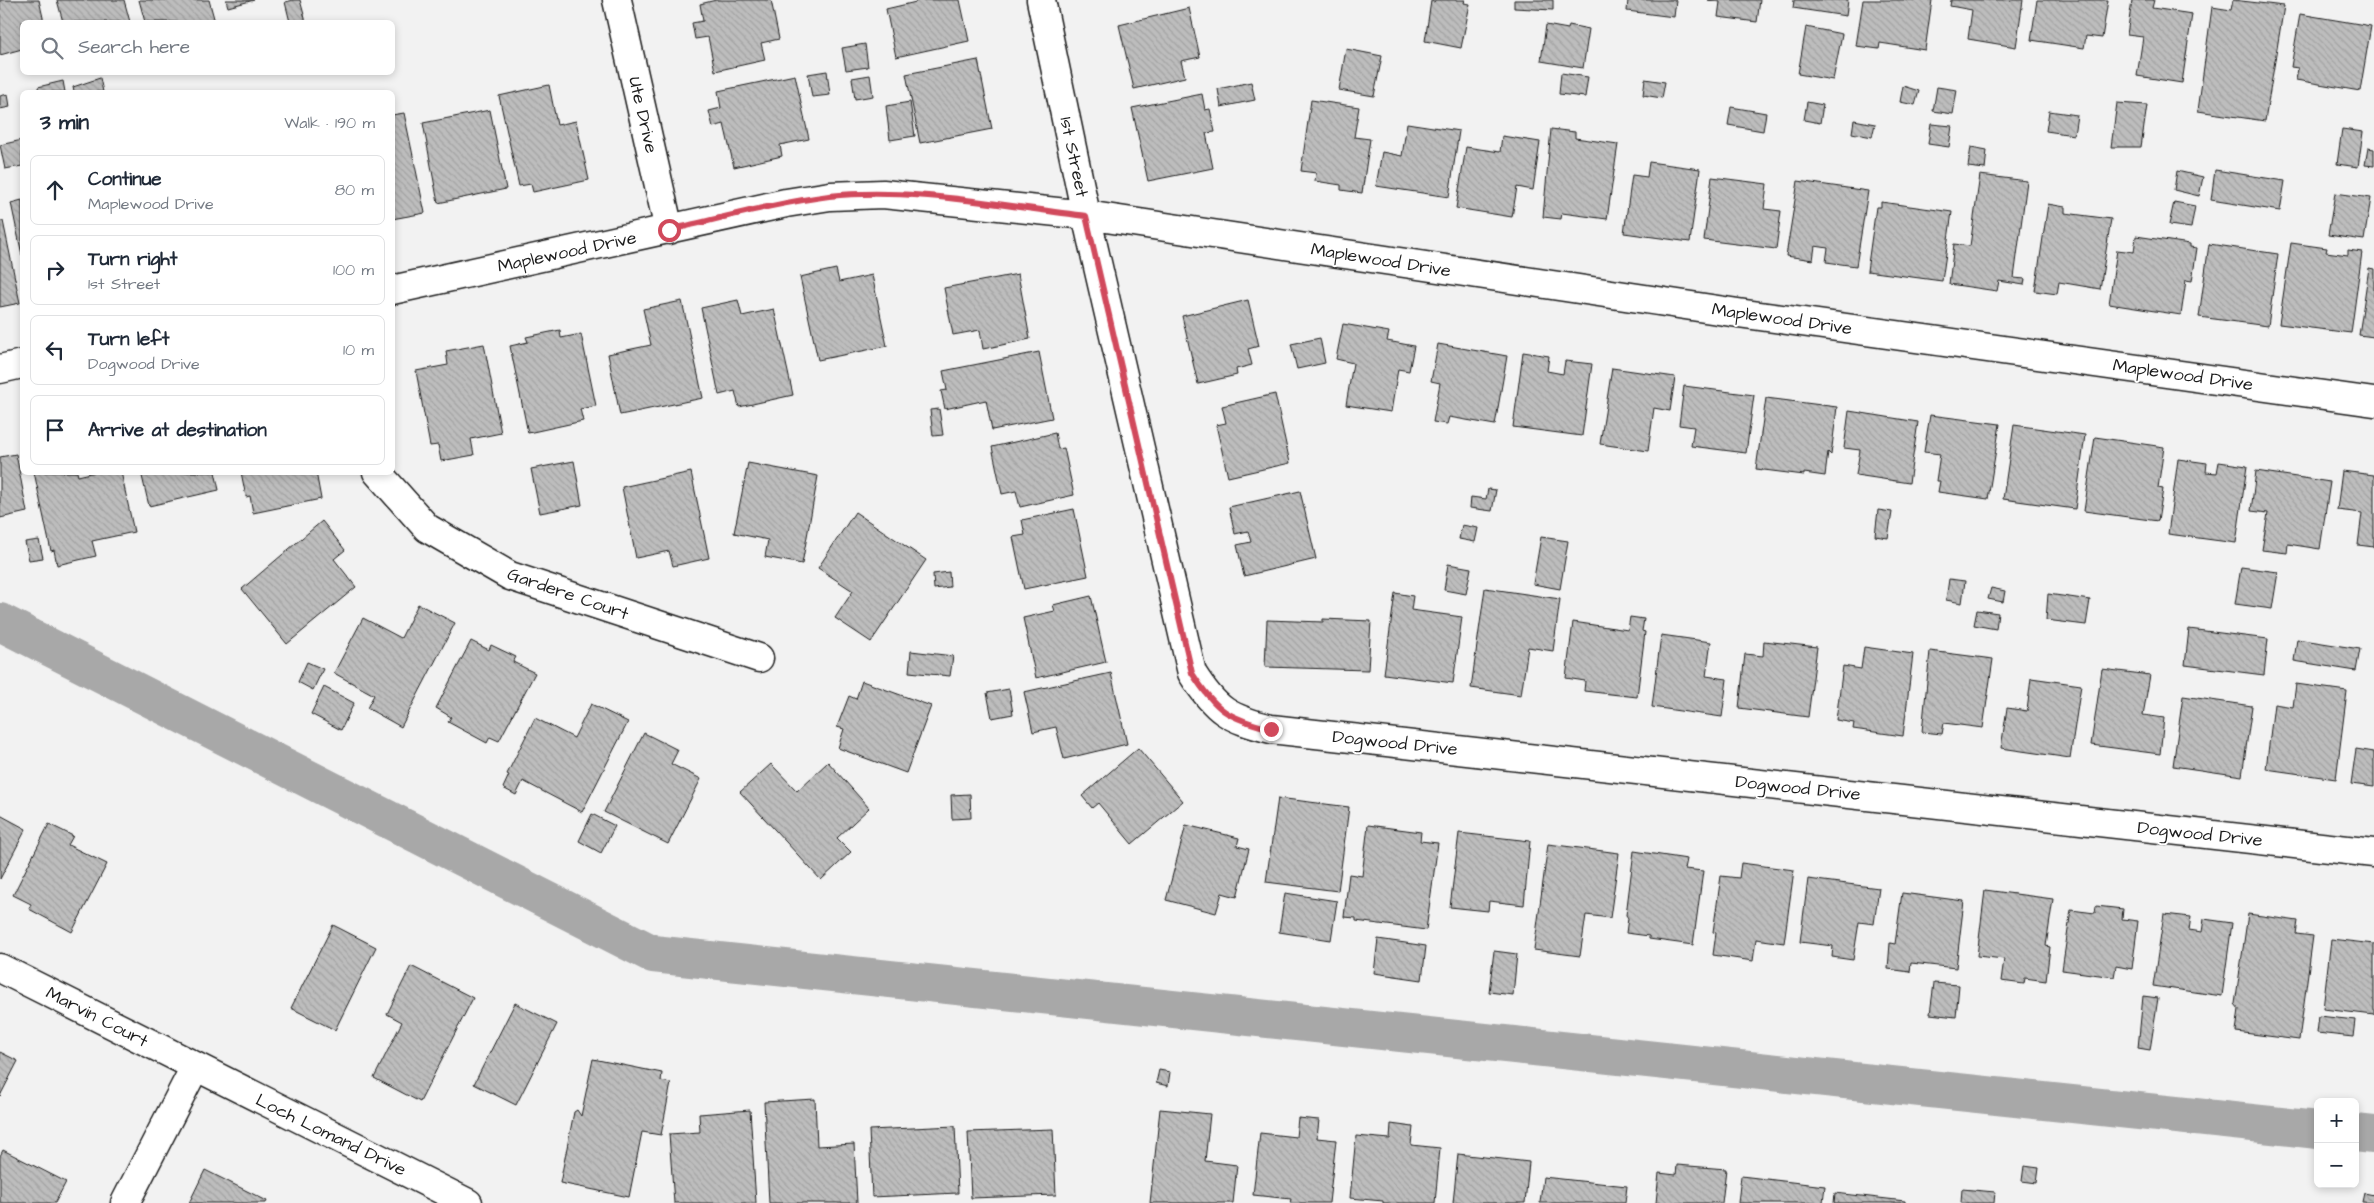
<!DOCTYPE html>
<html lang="en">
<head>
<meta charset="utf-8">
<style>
	:root { --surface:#fff; --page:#f6f6f7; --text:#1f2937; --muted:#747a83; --line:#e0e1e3 }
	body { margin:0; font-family:"Architects Daughter",sans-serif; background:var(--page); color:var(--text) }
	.controls { position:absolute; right:15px; bottom:15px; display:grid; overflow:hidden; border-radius:8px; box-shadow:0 2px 8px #0003 }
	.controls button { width:45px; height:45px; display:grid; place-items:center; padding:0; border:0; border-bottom:1px solid var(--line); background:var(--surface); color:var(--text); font:25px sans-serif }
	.stop { position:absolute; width:15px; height:15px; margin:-11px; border:4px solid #d1495b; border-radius:50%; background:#fff }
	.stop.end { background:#d1495b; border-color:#fff; box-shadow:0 1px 5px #0008 }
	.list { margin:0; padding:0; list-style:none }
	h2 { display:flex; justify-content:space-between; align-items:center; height:65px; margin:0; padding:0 20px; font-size:21px }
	h2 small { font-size:16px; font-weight:400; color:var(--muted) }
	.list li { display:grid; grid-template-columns:32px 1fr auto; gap:15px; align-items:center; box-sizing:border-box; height:70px; margin:0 10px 10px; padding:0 10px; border:1px solid var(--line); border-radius:8px }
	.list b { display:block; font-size:19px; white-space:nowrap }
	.list p { margin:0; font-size:16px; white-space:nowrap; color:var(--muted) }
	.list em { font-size:16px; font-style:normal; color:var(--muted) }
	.icon { flex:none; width:28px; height:28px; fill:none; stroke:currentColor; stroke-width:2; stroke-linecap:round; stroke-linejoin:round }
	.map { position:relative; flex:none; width:2374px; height:1203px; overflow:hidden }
	.search { position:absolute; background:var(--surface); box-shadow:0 2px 8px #0003; left:20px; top:20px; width:375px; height:55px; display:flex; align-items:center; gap:12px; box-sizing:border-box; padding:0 18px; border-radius:8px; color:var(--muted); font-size:19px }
	.panel { position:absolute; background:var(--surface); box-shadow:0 2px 8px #0003; left:20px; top:90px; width:375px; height:385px; border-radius:8px }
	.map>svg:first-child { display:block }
</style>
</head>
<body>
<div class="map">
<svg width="2374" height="1203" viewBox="0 0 2374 1203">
	<defs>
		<pattern id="building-back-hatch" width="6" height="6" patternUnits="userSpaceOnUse" patternTransform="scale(1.25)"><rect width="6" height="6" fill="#bdbdbd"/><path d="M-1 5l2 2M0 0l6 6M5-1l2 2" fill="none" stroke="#a2a2a2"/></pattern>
	</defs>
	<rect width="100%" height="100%" fill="#f2f2f2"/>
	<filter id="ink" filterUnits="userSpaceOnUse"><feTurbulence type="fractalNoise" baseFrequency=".02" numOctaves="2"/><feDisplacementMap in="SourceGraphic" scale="10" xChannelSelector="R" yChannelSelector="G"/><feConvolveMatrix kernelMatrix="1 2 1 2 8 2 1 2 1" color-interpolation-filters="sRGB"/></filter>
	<g filter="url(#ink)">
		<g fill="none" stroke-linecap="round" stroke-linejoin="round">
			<path stroke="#a8a8a8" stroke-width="38" d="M0 622 653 954 2318 1130
				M2355 1133 2374 1135"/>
		</g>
		<path fill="url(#building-back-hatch)" stroke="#1c1c1c" d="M0 0H39L44 22H22V49L0 55Z
			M57 0H124L130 22H63Z
			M139 0H209L215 22H145Z
			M226 0H254L228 7Z
			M294 0H300L306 22H290L285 2Z
			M716 0H771L779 39 761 43 765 60 715 71 708 37 695 39 692 23 703 21 700 4Z
			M916 0H960L969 41 896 57 886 9 916 2Z
			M1435 0H1465L1464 3 1470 4 1461 48 1425 41 1431 1 1434 2Z
			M1514 0H1553V10L1514 8Z
			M1628 0H1676L1674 17 1627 11Z
			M1708 0H1760L1757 22 1718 17 1720 2Z
			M1794 0H1848L1846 16 1793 8Z
			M1863 0H1932L1925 50 1880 43 1879 49 1856 46Z
			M1951 0H2023L2016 47 1968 39 1972 10 1950 6Z
			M2037 0H2108L2102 38 2086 36 2084 48 2031 40Z
			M2132 0H2154L2152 8 2192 14 2182 83 2137 76 2143 37 2127 35Z
			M2233 0 2284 6 2265 121 2198 111 2212 7 2231 10Z
			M1189 8 1200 57 1181 61 1185 77 1134 89 1119 25Z
			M2300 14 2371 26 2360 91 2296 80 2298 68 2291 67Z
			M1546 25 1568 29 1569 25 1589 29 1583 68 1541 61Z
			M1806 27 1842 34 1833 80 1798 74Z
			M865 44 868 67 846 70 842 48Z
			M1346 49 1382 56 1374 96 1339 90Z
			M978 60 992 129 920 143 906 74Z
			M827 71 830 95 812 97 808 74Z
			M1561 73 1588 77 1585 97 1559 94Z
			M795 75 809 139 780 145 782 156 734 167 724 124 713 127 709 111 721 108 718 91Z
			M870 75 873 96 855 99 852 78Z
			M100 78 103 92H74L73 87Z
			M1645 79 1665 82 1662 98 1643 95Z
			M63 81 65 92H39L38 87Z
			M1251 82 1255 100 1221 107 1218 89Z
			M549 85 557 125 576 121 589 180 533 192 531 184 519 186 499 96Z
			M1903 86 1919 91 1915 105 1900 102Z
			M1937 87 1957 90 1953 114 1933 111Z
			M8 94 10 107 0 109V96Z
			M1202 94 1205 110 1210 109 1215 132 1206 133 1213 168 1148 181 1132 108Z
			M1311 100 1359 107 1354 137 1370 139 1362 193 1341 190V185L1315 181 1316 173 1301 171Z
			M910 102 915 136 890 140 886 106Z
			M1807 102 1823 105 1820 123 1804 120Z
			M2117 103 2147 105 2141 147H2111Z
			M1731 107 1766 113 1763 131 1728 125Z
			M490 110 506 189 438 203 423 123Z
			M2049 111 2077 115 2074 135 2046 131Z
			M404 113 425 213 392 219V115Z
			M1854 120 1875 124 1872 137 1852 133Z
			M1407 123 1459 131 1449 197 1376 186 1382 152 1402 156Z
			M1931 124 1952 126 1949 147 1928 144Z
			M1551 129 1575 132V138L1618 144 1607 219 1562 213 1561 219 1543 217Z
			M2342 129 2363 132 2358 167 2337 164Z
			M1502 136 1540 142 1533 190 1517 187 1512 217 1456 208 1466 147 1500 152Z
			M22 140V166L5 169 0 145Z
			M1971 147 1987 150 1985 169 1968 167Z
			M2368 148 2374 149V166L2365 165Z
			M1649 162 1700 169 1690 242 1624 233 1632 175 1647 177Z
			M2215 170 2285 181 2280 211 2211 200Z
			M2177 171 2203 177 2199 196 2174 190Z
			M1980 175 2027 181 2014 278 2025 279 2024 285 1999 281 1997 291 1949 284 1954 244 1970 246Z
			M1712 177 1767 184 1764 209 1781 211 1776 249 1704 240Z
			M1798 181 1868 191 1856 266 1826 262 1828 248 1815 246 1813 260 1786 256Z
			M2335 193 2371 198 2364 240 2328 235Z
			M22 200V255L11 203Z
			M1881 202 1952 212 1942 281 1867 271 1876 207H1881Z
			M2174 202 2195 206 2191 228 2169 225Z
			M2048 204 2065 207V213L2111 219 2100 289 2059 282 2057 294 2035 291Z
			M0 221H3L20 303 0 307Z
			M2136 236 2190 244V247L2197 248 2192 281 2186 280 2181 315 2109 304 2117 250 2134 252Z
			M2291 243 2327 248 2326 252 2348 255V250L2362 252 2351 333 2279 324Z
			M2209 244 2278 254 2268 326 2199 317Z
			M2369 268 2374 269V337L2359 335Z
			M836 269 839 282 872 275 887 346 818 360 800 277Z
			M1018 274 1030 339 983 349 980 330 953 335 944 288Z
			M738 300 742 316 774 309 793 395 739 407 735 391 719 395 701 308Z
			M1248 300 1259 346 1248 349 1252 365 1236 369 1237 375 1198 384 1182 316Z
			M682 301 703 398 620 415 608 354 651 345 643 309Z
			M1343 324 1389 332 1387 341 1414 346 1409 371 1398 369 1391 412 1346 405 1353 363 1336 359Z
			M560 330 561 338 581 334 596 406 580 409 583 421 528 433 510 346 528 342 526 337Z
			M1320 338 1325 363 1297 369 1291 344Z
			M484 344 501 433 471 439 474 455 441 461 438 445 430 446 416 371 448 365 446 351Z
			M1438 344 1507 356 1495 425 1449 417 1447 424 1433 422 1440 383 1431 381Z
			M1039 352 1052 418 992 430 986 400 945 409 941 391 947 390 943 371Z
			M1523 352 1549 356 1547 371 1563 374 1565 361 1592 364 1582 436 1513 427Z
			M1612 368 1675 377 1670 411 1654 408 1648 451 1600 444Z
			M1684 386 1754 395 1746 453 1691 446 1694 427 1679 425Z
			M1275 394 1290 463 1228 477 1216 425 1226 423 1222 406Z
			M1766 398 1837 407 1831 455 1828 452 1825 476 1804 473V475L1756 469Z
			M939 409 943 435 933 436 930 410Z
			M1849 411 1918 422 1909 483 1856 475 1860 450 1844 448Z
			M1930 415 2000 424 1988 499 1938 492 1940 481H1936L1940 454 1924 452Z
			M2014 425 2085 435 2075 509 2003 499Z
			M1055 433 1058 449 1064 448 1074 495 1020 507 1016 491 1002 494 992 447Z
			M2095 437 2164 447 2158 488 2163 489 2158 521 2084 511Z
			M16 454 27 512 0 518V457Z
			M2178 459 2207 463 2206 472 2217 473 2219 462 2247 466 2236 543 2168 534Z
			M574 461 582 505 540 513 531 469Z
			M748 463 818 476 802 564 765 557 768 540 734 533Z
			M2256 471 2330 482 2320 549 2288 544 2287 553 2262 550 2268 513 2251 511Z
			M2342 471 2374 475V547L2358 545 2362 513 2337 510Z
			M34 472H77L78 476 95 472H121L134 532 92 541 96 556 57 565 54 550 51 551Z
			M141 472H215L219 490 149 506Z
			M241 472H316L321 499 253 513 250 496 246 497Z
			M691 472 709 558 673 566 669 551 636 558 622 487Z
			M1488 489 1496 490 1492 511 1470 508 1471 497 1486 499Z
			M1300 491 1316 559 1244 576 1237 545 1251 542 1248 531 1235 534 1229 507Z
			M1074 509 1088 576 1024 589 1013 537 1025 535 1022 520Z
			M1878 510 1892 512 1888 538 1875 536Z
			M855 512 926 560 871 642 835 618 853 591 818 568Z
			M322 521 345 550 334 559 356 587 287 644 242 589Z
			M1462 525 1478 528 1475 542 1459 539Z
			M1541 537 1568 541 1560 589 1533 584Z
			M39 540 43 558 29 560 25 542Z
			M1448 564 1471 568 1466 594 1444 590Z
			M2241 567 2278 572 2272 609 2235 604Z
			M949 572 950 587 934 589 933 574Z
			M1949 579 1965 581 1962 603 1946 600Z
			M1485 588 1560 599 1553 651 1528 647 1521 695 1471 688Z
			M1991 588 2005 591 2003 602 1988 599Z
			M1395 593 1413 596 1411 610 1462 617 1453 683 1384 674Z
			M2048 594 2090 600 2086 625 2046 620Z
			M1091 596 1106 662 1036 678 1023 618 1055 611 1053 605Z
			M418 604 455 623 401 727 367 708 374 695 334 673 363 618 401 638Z
			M1977 610 1998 613 1996 629 1974 625Z
			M1630 617 1644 619 1642 631 1645 632 1637 697 1584 691 1585 681 1566 678 1573 622 1628 630Z
			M1323 619 1371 621 1368 670 1265 667 1267 620 1323 622Z
			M2189 629 2268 639 2264 675 2185 665Z
			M1661 635 1711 642 1706 676 1727 679 1722 717 1652 707Z
			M2297 639 2360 649 2356 671 2294 661Z
			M471 641 489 650 491 645 516 657 513 662 535 673 499 741 490 737 487 743 448 722 451 717 436 708Z
			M1764 641 1817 647 1808 717 1739 708 1745 654 1763 656Z
			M1864 647 1913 654 1903 736 1853 729 1854 723 1836 720 1843 666 1861 669Z
			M911 651 953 656 950 676 909 672Z
			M1930 651 1993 659 1983 728 1944 723 1942 734 1922 732Z
			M307 662 323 669 313 690 298 682Z
			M2102 669 2150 675 2143 715 2164 718 2160 754 2091 745Z
			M1111 673 1127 744 1064 759 1056 727 1033 732 1024 692Z
			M2031 678 2081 685 2070 758 2001 748 2007 708 2027 711Z
			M862 681 931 706 906 773 838 748 844 729 837 727 849 696 856 699Z
			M2296 684 2347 691 2336 779 2266 769 2274 704 2293 707Z
			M324 687 354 703 341 730 311 714Z
			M1009 689 1013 714 992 718 987 693Z
			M2183 696 2252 706 2242 776 2173 766Z
			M591 704 628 722 582 812 523 781 516 795 503 788 509 775 507 774 535 718 574 738Z
			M644 733 678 750 671 764 701 779 668 844 604 812Z
			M1138 748 1183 801 1132 844 1098 803 1092 808 1082 796Z
			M2356 749 2374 752V787L2351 784Z
			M828 762 869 808 837 838 851 852 821 880 740 792 771 764 797 791Z
			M970 794 971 818 952 819 951 795Z
			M1278 798 1349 807 1338 891 1266 882Z
			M592 814 615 826 601 853 579 841Z
			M0 815 26 829 0 879Z
			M49 824 73 836 68 845 107 864 72 932 29 909 31 904 13 895Z
			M1186 825 1239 838 1237 846 1249 849 1237 897 1222 893 1216 913 1166 900Z
			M1368 825 1421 832 1420 841 1438 843 1426 930 1356 921V918L1344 917 1349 874 1362 876Z
			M1459 833 1530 841 1524 905 1489 901 1488 911 1450 907Z
			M1548 844 1619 853 1610 918 1586 915 1580 956 1534 950Z
			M1634 851 1687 859 1685 869 1703 871 1693 945 1649 939V936L1626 933 1628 918 1626 915Z
			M1741 863 1794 870 1784 943 1756 939 1753 961 1713 955 1716 933 1713 932 1721 876 1739 878Z
			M1808 879 1879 888 1874 924 1859 922 1853 960 1832 957 1833 946 1800 942Z
			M1985 890 2053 899 2046 946 2050 947 2046 981 2025 978 2024 984 2001 981 2004 959 1977 956Z
			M1285 893 1337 901 1331 940 1279 932Z
			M1902 893 1964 901 1956 968 1911 963 1910 972 1888 969 1890 943 1895 944Z
			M2096 906 2123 909 2122 919 2138 921 2132 969 2116 966 2114 977 2062 970 2071 910 2095 913Z
			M2164 914 2191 917 2189 930 2202 932 2204 919 2232 923 2222 996 2153 986Z
			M2248 914 2298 921 2296 934 2313 936 2299 1040 2236 1032 2239 1009 2235 1004Z
			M333 925 376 947 335 1030 291 1008Z
			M1378 939 1426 946 1422 980 1374 973Z
			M2331 939 2374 944V1015L2323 1009Z
			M1494 951 1517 954 1513 995 1489 992Z
			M411 966 473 998 420 1102 374 1078 402 1022 387 1014Z
			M1934 983 1959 985 1956 1017 1930 1014Z
			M2143 996 2158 998 2150 1050 2138 1048Z
			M515 1003 557 1024 516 1105 474 1084Z
			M2319 1016 2355 1020 2353 1037 2317 1033Z
			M0 1052 18 1061 0 1096Z
			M593 1059 662 1073 661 1081 671 1083 661 1135 642 1132 629 1197 560 1183 574 1112 577 1110 581 1116Z
			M1159 1070 1170 1072 1168 1086 1156 1083Z
			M815 1099 817 1146 854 1144 857 1203H769L764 1102Z
			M1160 1109 1210 1114 1205 1161 1237 1165 1233 1203H1150Z
			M750 1110 756 1203H674L669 1134 700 1132 699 1114Z
			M1298 1118 1319 1120 1317 1138 1336 1140 1329 1203H1290L1291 1199 1253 1195 1260 1133 1296 1137Z
			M1391 1124 1413 1127 1411 1145 1440 1148 1435 1203H1383V1201L1350 1198 1356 1136 1390 1139Z
			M955 1126 958 1193 872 1197 869 1130Z
			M1053 1129 1056 1195 971 1198 968 1132Z
			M3 1150 66 1182 55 1203H0V1156Z
			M1458 1154 1529 1162 1525 1203H1453Z
			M1677 1165 1726 1169 1722 1203H1656L1659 1173 1676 1175Z
			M2024 1166 2039 1168 2037 1183 2022 1181Z
			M205 1170 267 1201 266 1203H189Z
			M1741 1176 1825 1186 1823 1203H1738Z
			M1543 1177 1627 1186 1625 1203H1540Z
			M1962 1189 1995 1192 1994 1203H1961Z
			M1835 1193 1905 1201V1203H1834Z
			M2364 1193 2374 1195V1203L2362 1202Z"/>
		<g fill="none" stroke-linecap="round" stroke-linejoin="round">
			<g stroke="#1c1c1c" stroke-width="31">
				<path id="minor" d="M617 0 669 230
					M1041 0 1086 215 1192 673C1216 711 1228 718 1271 729L2374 853
					M392 290 786 203 830 196 883 194 1086 215 1738 313 2374 402
					M0 369 22 364
					M377 472 427 528 510 576 759 658
					M0 968 468 1203
					M125 1203 195 1067"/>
			</g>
			<use href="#minor" stroke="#fff" stroke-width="28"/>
		</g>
	</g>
	<g fill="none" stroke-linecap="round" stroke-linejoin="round" filter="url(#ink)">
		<path stroke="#d1495b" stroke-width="6" d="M669 230C722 218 775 203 829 196 912 187 1003 206 1086 216L1192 673C1216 711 1228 718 1271 729"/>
	</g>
	<g text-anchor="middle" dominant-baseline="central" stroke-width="4" stroke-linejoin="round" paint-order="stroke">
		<g font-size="18" fill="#1c1c1c" stroke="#fff">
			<text transform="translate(643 115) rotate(77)">Ute Drive</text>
			<text transform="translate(1074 157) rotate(78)">1st Street</text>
			<text transform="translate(567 252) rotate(-12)">Maplewood Drive</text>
			<text transform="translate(1381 260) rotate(9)">Maplewood Drive</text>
			<text transform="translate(1782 319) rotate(8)">Maplewood Drive</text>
			<text transform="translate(2183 375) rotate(8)">Maplewood Drive</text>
			<text transform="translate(568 594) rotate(19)">Gardere Court</text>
			<text transform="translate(1395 743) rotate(6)">Dogwood Drive</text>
			<text transform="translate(1798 788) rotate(6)">Dogwood Drive</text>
			<text transform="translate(2200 834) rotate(6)">Dogwood Drive</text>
			<text transform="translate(97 1017) rotate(27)">Marvin Court</text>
			<text transform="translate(331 1135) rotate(26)">Loch Lomand Drive</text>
		</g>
	</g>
</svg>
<div class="controls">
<button>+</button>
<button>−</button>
</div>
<div class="stop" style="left:669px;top:230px"></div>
<div class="stop end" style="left:1271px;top:729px"></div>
<div class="search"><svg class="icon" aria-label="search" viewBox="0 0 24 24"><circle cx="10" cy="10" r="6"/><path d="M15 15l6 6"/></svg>Search here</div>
<section class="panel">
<h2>3 min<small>Walk · 190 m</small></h2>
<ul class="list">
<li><svg class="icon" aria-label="ahead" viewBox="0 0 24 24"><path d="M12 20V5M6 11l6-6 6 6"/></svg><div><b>Continue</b><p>Maplewood Drive</p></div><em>80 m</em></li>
<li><svg class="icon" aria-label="right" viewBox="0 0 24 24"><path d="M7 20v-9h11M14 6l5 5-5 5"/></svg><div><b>Turn right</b><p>1st Street</p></div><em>100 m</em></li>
<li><svg class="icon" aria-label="left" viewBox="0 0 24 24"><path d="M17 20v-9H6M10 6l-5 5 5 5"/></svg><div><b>Turn left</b><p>Dogwood Drive</p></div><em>10 m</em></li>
<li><svg class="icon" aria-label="arrive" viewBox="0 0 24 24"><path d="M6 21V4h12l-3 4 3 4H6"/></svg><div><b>Arrive at destination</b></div></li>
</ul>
</section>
</div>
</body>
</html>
